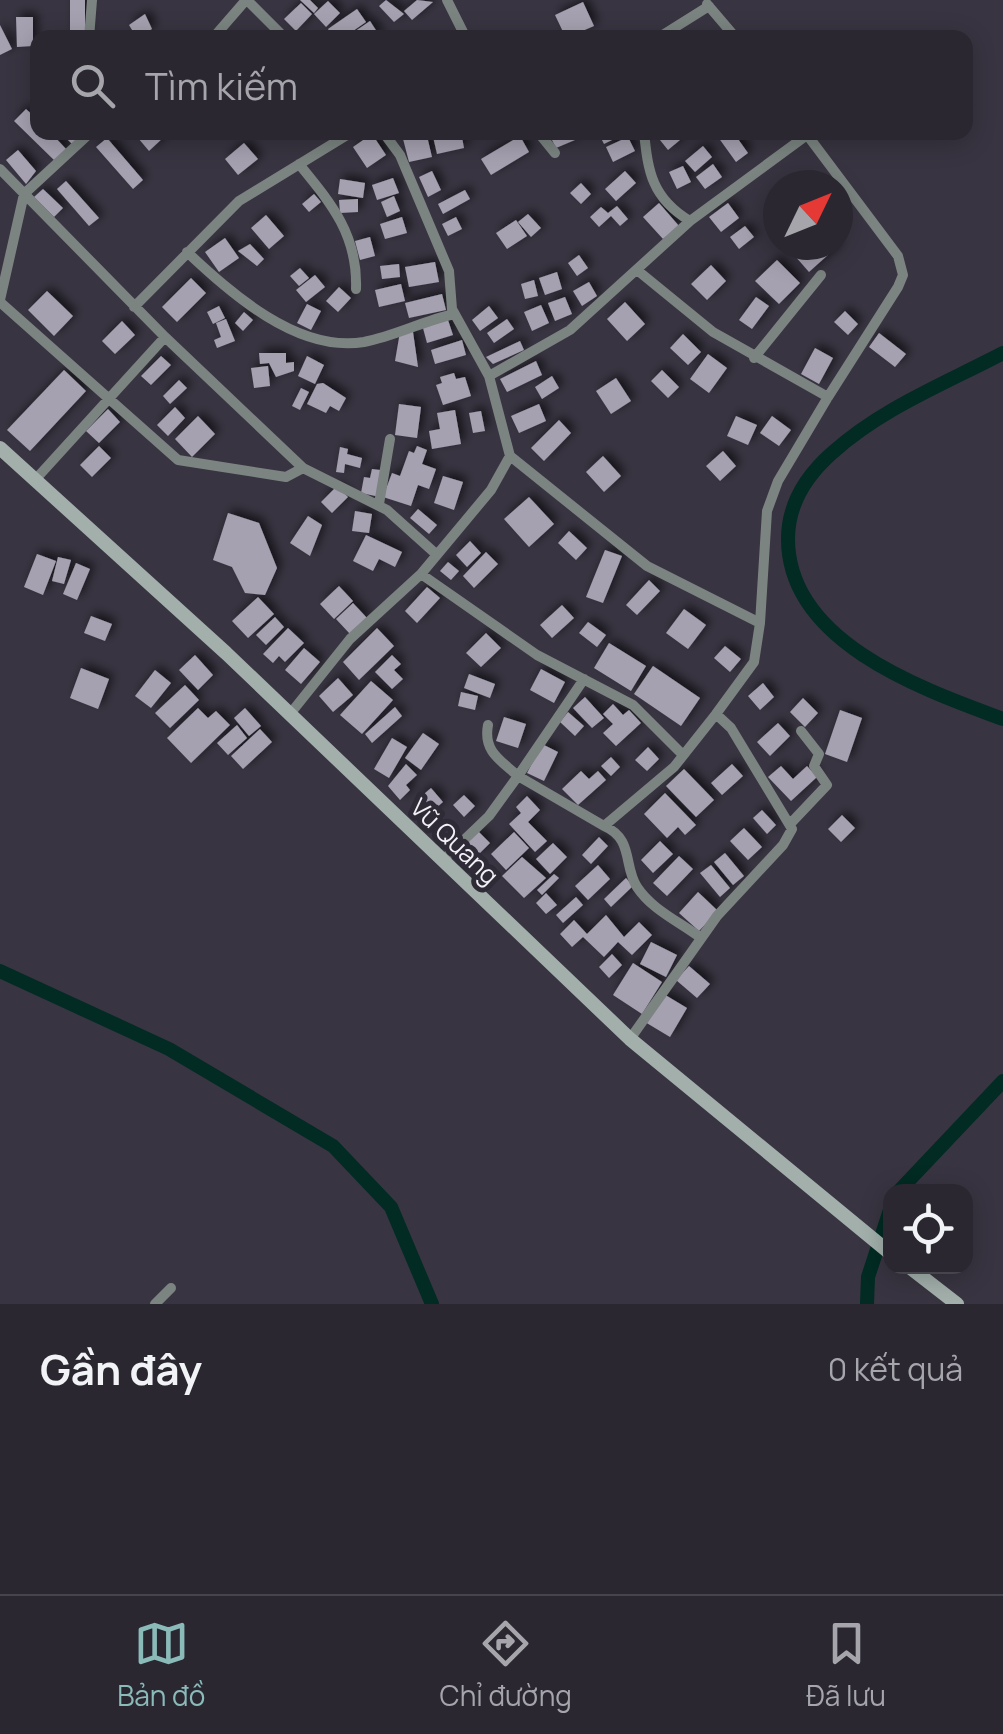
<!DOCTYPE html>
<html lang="vi">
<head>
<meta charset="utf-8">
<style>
	:root { --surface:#2a2731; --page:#36333d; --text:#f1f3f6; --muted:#a5a5ab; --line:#46444d; --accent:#8bbbb9 }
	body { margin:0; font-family:Manrope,sans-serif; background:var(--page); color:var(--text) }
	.controls { position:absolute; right:30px; bottom:30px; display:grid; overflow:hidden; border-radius:20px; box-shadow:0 5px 25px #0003 }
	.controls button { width:90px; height:90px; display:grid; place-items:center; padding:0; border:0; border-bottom:2px solid var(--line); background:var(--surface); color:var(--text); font:50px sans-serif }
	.compass { position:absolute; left:763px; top:170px; width:90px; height:90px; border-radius:50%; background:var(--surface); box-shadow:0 5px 25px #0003; rotate:47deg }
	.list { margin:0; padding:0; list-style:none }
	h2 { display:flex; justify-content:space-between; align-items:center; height:130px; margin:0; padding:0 40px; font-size:42px }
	h2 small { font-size:32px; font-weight:400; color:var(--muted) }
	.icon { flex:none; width:55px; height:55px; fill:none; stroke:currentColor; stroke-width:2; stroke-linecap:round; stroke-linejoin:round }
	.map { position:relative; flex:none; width:1003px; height:1304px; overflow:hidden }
	.search { position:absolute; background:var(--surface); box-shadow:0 5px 25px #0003; left:30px; right:30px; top:30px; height:110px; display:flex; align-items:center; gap:25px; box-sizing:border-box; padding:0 35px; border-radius:20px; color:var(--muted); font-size:38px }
	.sheet { height:290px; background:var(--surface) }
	nav { display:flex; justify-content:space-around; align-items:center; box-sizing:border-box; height:140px; border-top:2px solid var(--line); background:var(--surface); font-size:28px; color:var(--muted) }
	nav a { display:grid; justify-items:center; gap:5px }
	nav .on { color:var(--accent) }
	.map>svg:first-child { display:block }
</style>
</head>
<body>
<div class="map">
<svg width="1003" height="1304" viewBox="0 0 1003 1304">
	<defs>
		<filter id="shadow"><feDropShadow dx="4.5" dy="-4.5" stdDeviation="5" flood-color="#0009"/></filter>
	</defs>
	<rect width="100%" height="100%" fill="#383441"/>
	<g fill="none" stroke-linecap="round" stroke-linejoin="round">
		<path stroke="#012b23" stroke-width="14" d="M1003 353C944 384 882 408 832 453 806 476 788 504 788 539 788 642 922 689 1003 719
			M0 971 169 1049 333 1146 391 1207 432 1304
			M898 1192 1003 1081
			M867 1304 868 1277 890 1210"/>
	</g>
	<path fill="#a6a1b0" filter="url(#shadow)" d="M70 0H85V37H70Z
		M300 0H310L318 8 314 13Z
		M386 0 404 14 394 22 379 6Z
		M417 0 433 2 412 20 404 11Z
		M328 1 340 13 326 27 314 14Z
		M583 2 594 26 566 38 555 15Z
		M301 3 312 14 296 31 284 19Z
		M357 9 366 22 343 38H333L328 29Z
		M145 14 152 29 137 38 129 25Z
		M16 17H33V46L17 47Z
		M370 21 381 38H353L351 34Z
		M0 25 12 49 0 55Z
		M26 109 38 120V132H50L67 150 55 161 14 121Z
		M60 132H84L72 144Z
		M133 132H162L165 136 149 151Z
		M426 132 432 157 409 162 402 135Z
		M432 132H461L464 148 437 154Z
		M560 132H572L575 140 556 148 551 138Z
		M598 132H628L604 144Z
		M670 132 680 140 668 150 660 140Z
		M724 132H733L748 153 736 162 718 137Z
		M372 134 386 155 367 168 353 147Z
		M520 136 529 152 491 175 481 159Z
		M628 137 635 151 613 162 606 147Z
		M107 138 143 180 133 189 96 147Z
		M244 143 258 159 238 175 225 159Z
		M703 146 712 157 695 172 685 161Z
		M18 150 36 171 26 184 6 160Z
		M713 164 722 177 705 189 696 177Z
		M683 166 691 182 677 189 669 172Z
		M432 171 441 190 428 197 419 177Z
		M625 171 636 183 616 201 605 189Z
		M393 178 399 193 377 200 372 185Z
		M340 179 365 183 363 198 338 194Z
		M66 181 99 218 89 226 57 189Z
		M581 183 591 194 581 204 570 193Z
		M43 189 63 208 54 217 34 197Z
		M465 190 470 199 443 214 438 204Z
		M314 194 321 202 309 212 302 204Z
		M394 196 400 211 387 217 381 202Z
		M358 199V212L340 213 339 200Z
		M659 203 679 226 663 239 643 217Z
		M728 203 739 218 721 232 709 217Z
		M617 206 628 219 620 226 611 216 599 227 590 217 601 207 608 213Z
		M528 214 541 228 531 237 518 222Z
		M266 215 284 236 269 249 251 228Z
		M402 217 407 233 385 239 380 224Z
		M456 217 462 229 448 236 442 224Z
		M516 220 527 236 507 249 496 233Z
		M745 226 754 237 739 249 730 237Z
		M370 237 375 256 360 260 355 241Z
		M225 238 239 258 219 272 205 252Z
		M250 244 264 259 257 266 238 251Z
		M791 245H839L809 272 788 248Z
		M579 255 588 268 577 276 568 263Z
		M777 260 800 283 779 304 755 281Z
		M435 262 439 282 409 287 405 267Z
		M399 264 400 277 382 279 380 266Z
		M711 265 726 281 707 300 691 284Z
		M300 268 309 278 299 286 290 276Z
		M557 272 562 289 545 295 539 278Z
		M315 275 325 287 306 302 296 290Z
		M191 278 206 293 177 322 162 307Z
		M534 280 538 296 525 299 521 284Z
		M589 282 597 296 582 306 573 291Z
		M401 284 405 301 379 307 375 290Z
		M339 287 351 298 338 312 326 301Z
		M47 291 73 316 54 336 28 310Z
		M442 294 446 310 409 318 405 303Z
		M565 297 572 314 555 321 548 303Z
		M756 297 769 306 752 329 739 320Z
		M625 302 645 324 627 341 607 319Z
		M307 304 321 311 311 330 297 323Z
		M541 305 549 323 532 331 524 312Z
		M219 306 225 318 213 324 207 312Z
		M489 306 498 318 480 331 472 320Z
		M845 311 858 324 848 335 834 322Z
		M244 312 253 320 243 331 235 323Z
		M226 319 235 341 217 348 214 340 221 337 216 323Z
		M507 319 514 329 494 343 487 333Z
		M448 320 453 335 427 343 423 328Z
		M122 321 135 335 115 354 102 341Z
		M400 332H413L418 367 395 361Z
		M879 333 906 354 895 367 869 347Z
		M683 334 701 352 688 365 670 348Z
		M462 340 466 355 435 364 431 350Z
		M520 341 524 350 493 364 486 357Z
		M815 348 833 358 819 384 801 374Z
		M259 353H286V363L294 362V371L276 377 269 363 260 364Z
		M708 354 727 368 709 393 690 379Z
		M161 356 171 365 151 385 141 376Z
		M307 356 324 365 315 384 298 376Z
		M536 361 542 375 507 392 500 379Z
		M268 366 270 386 254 388 251 368Z
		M64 370 86 391 30 451 7 430Z
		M662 370 679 387 668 398 651 381Z
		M454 373 456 379 465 377 471 396 443 405 436 385 442 383 440 377Z
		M552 376 559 388 542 399 535 387Z
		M616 378 631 401 611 414 596 391Z
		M179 380 187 388 170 404 163 396Z
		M323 383 346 398 339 411 330 406 326 413 307 404 317 384Z
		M301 388 309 392 300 410 292 406Z
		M399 404 421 407 417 438 395 435Z
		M539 404 546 421 519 433 511 416Z
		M175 407 185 418 168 436 157 425Z
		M108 409 120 422 99 443 86 431Z
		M455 410 461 444 432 449 429 431 440 429 437 413Z
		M481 411 485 431 473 433 469 413Z
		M198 416 215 434 192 457 175 439Z
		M736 416 757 425 748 445 727 436Z
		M772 416 791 430 779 446 760 433Z
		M559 420 571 433 544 461 531 448Z
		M99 446 111 458 92 477 80 465Z
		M417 446 427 450 422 464 436 469 429 489 418 485 411 506 383 497 392 473 400 476 409 451 414 453Z
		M340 447 348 449 347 454 362 458 360 468 345 464 344 473 336 472Z
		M723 451 736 466 720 481 706 466Z
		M603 456 621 476 604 492 586 472Z
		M372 469 380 470V497L361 493 364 477 370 478Z
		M443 476 463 482 454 510 434 503Z
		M337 486 348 497 332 513 321 502Z
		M529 497 554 524 529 547 504 519Z
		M418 509 437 525 429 534 410 518Z
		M355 511 372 514 369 533 352 531Z
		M228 513 259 523 277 568 265 595 245 593 232 567 213 560Z
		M308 516 322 525 310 556 290 543Z
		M569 531 587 548 576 560 558 543Z
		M366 535 402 552 395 567 379 559 373 571 353 561Z
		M470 541 481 553 467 567 456 555Z
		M605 550 622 556 603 603 586 597Z
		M486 552 498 564 474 588 463 576Z
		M37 554 56 561 43 595 24 587Z
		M58 557 71 560 64 584 52 581Z
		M448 562 459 571 451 580 440 571Z
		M76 563 90 569 77 600 63 594Z
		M649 580 660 591 637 615 626 605Z
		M339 586 353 601 334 619 320 604Z
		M427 587 440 598 417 623 405 611Z
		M258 597 274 614 248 638 232 621Z
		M353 603 367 618 350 634 336 619Z
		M562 605 574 618 552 638 540 625Z
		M684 609 706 625 688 649 666 633Z
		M91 616 112 624 105 641 84 633Z
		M275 617 284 627 266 645 256 635Z
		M588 622 606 635 597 647 579 633Z
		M288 628 304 643 285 662 279 656 273 663 263 654Z
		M377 628 394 646 359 680 343 662Z
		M486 633 501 648 481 667 466 653Z
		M609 643 646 666 631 691 594 668Z
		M725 646 741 659 730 672 714 658Z
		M304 648 320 662 301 684 285 670Z
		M195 655 213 675 198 690 179 670Z
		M392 655 401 664 394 670 403 679 392 689 375 672Z
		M653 666 700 698 681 726 634 694Z
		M81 668 109 679 98 709 70 698Z
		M541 669 565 682 554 703 530 690Z
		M155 670 171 683 151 708 135 696Z
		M469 674 495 684 490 698 464 688Z
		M338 678 353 695 333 712 319 696Z
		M371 681 393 700 362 734 340 715Z
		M763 683 774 697 760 710 748 696Z
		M185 685 199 700 170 728 155 713Z
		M461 692 478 696 475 710 458 706Z
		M585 697 604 718 592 728 573 708Z
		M803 698 818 713 805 727 790 712Z
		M613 704 623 715 629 710 641 723 616 746 603 733 613 724 603 714Z
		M395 707 402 716 372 743 365 734Z
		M198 708 208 718 216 711 230 725 191 763 167 738Z
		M245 708 261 726 249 736 234 718Z
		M840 710 862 718 847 762 825 754Z
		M568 712 584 726 575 736 560 722Z
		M504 717 526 724 518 748 496 741Z
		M778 723 790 736 770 756 757 742Z
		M237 725 247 738 228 755 217 743Z
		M260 729 272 742 243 769 231 756Z
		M423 733 439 744 421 770 405 758Z
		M392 738 407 747 389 778 374 769Z
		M542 744 558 752 544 781 527 773Z
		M648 747 659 759 647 771 635 760Z
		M611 757 620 767 611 776 601 766Z
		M406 764 417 775 406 785 410 790 400 800 388 786Z
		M732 764 743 776 722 795 711 783Z
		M781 766 793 779 807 766 817 777 791 801 768 777Z
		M684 769 714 800 696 817 666 786Z
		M581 771 589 779 598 771 606 780 578 805 562 789Z
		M431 788 443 802 429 814 417 800Z
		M665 793 696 825 685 835 678 827 667 838 644 814Z
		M464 795 475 806 464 817 453 805Z
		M527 796 540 810 528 822 547 841 535 852 509 824 521 813 516 807Z
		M762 810 776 825 767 834 753 818Z
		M842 815 855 828 841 842 828 829Z
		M744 828 762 847 748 860 730 841Z
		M478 831 490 843 477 856 465 844Z
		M514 832 529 848 506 870 491 854Z
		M599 837 608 846 591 864 582 855Z
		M660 841 673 854 653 873 641 860Z
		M553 843 567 857 550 874 536 859Z
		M725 853 744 876 733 885 714 862Z
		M679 856 693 869 667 896 653 883Z
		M522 857 546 878 524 898 502 876Z
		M598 865 610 879 588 900 575 886Z
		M711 865 730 888 720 897 700 873Z
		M554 874 559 878 542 895 537 890Z
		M626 878 633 886 611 907 604 899Z
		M698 892 718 911 699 931 679 913Z
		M546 893 557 905 546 914 536 903Z
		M576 897 583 905 563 923 556 915Z
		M606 915 624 937 639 922 652 935 632 955 618 942 604 957 583 937 572 947 560 934 574 920 587 934Z
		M651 942 677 955 666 977 640 964Z
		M612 954 622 965 609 978 599 967Z
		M633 963 662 982 642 1014 613 995Z
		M689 966 710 984 697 998 676 980Z
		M662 993 687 1008 670 1037 645 1022Z"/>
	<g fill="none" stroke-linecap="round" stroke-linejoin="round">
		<path stroke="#7b8481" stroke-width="10" d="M247 0 285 38
			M447 0 466 38
			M707 4 736 38
			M89 38 92 0
			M213 38 246 0
			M658 38 709 6
			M383 132 400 155 449 271 452 309 489 376 510 456 647 566 760 623 754 662 716 714 674 767 604 826 518 776 489 816 443 860
			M538 132 555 153
			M644 132C648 172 652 198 690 221
			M299 164C331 203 358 235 356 289
			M0 169 165 337 303 468 286 477 178 460 0 302
			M187 252C231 293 297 353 364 342 395 336 423 321 454 314
			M637 270 713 332 828 397 898 287 903 275 898 256 805 132
			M0 300 24 194 91 132
			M134 307 239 201 352 132
			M754 358 821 275
			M489 376 570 330 690 221 807 135
			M303 468 387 510 436 554
			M34 481 165 337
			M379 504 390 439
			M421 574 537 655 633 705 683 755
			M760 623 767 511 778 481 828 397
			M290 714 350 639 421 574 491 490 510 456
			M488 725C483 751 500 760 518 776L584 679
			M791 823 827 785 814 766 819 754 801 731
			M604 826C634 839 623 865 637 887 652 910 680 922 701 938
			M630 1039 717 916 783 845 792 829 731 728 716 714
			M155 1304 171 1288"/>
		<path stroke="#a2afab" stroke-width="14" d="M0 448 226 653 630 1039 890 1253
			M908 1266 957 1304"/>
	</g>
	<g text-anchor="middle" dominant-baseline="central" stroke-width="10" stroke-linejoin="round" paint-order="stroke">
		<g font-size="25" fill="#f3f0f8" stroke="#2e2a36">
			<text transform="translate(455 841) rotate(44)">Vũ Quang</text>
		</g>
	</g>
</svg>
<div class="controls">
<button><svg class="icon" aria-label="locate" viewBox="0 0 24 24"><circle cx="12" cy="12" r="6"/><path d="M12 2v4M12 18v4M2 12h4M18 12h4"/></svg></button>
</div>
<svg class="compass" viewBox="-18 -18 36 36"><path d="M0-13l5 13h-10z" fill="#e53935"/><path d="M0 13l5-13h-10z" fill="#a5a5ab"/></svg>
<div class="search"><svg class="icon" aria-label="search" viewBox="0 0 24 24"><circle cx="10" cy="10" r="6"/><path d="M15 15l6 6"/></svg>Tìm kiếm</div>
</div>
<section class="sheet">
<h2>Gần đây<small>0 kết quả</small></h2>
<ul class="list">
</ul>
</section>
<nav>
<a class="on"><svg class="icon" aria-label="map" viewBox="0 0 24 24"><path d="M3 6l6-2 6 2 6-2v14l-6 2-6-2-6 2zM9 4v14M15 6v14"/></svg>Bản đồ</a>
<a><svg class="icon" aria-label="directions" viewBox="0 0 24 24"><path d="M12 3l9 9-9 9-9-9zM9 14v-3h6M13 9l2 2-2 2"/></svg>Chỉ đường</a>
<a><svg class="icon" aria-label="saved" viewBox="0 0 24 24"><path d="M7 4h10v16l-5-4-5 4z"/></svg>Đã lưu</a>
</nav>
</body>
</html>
